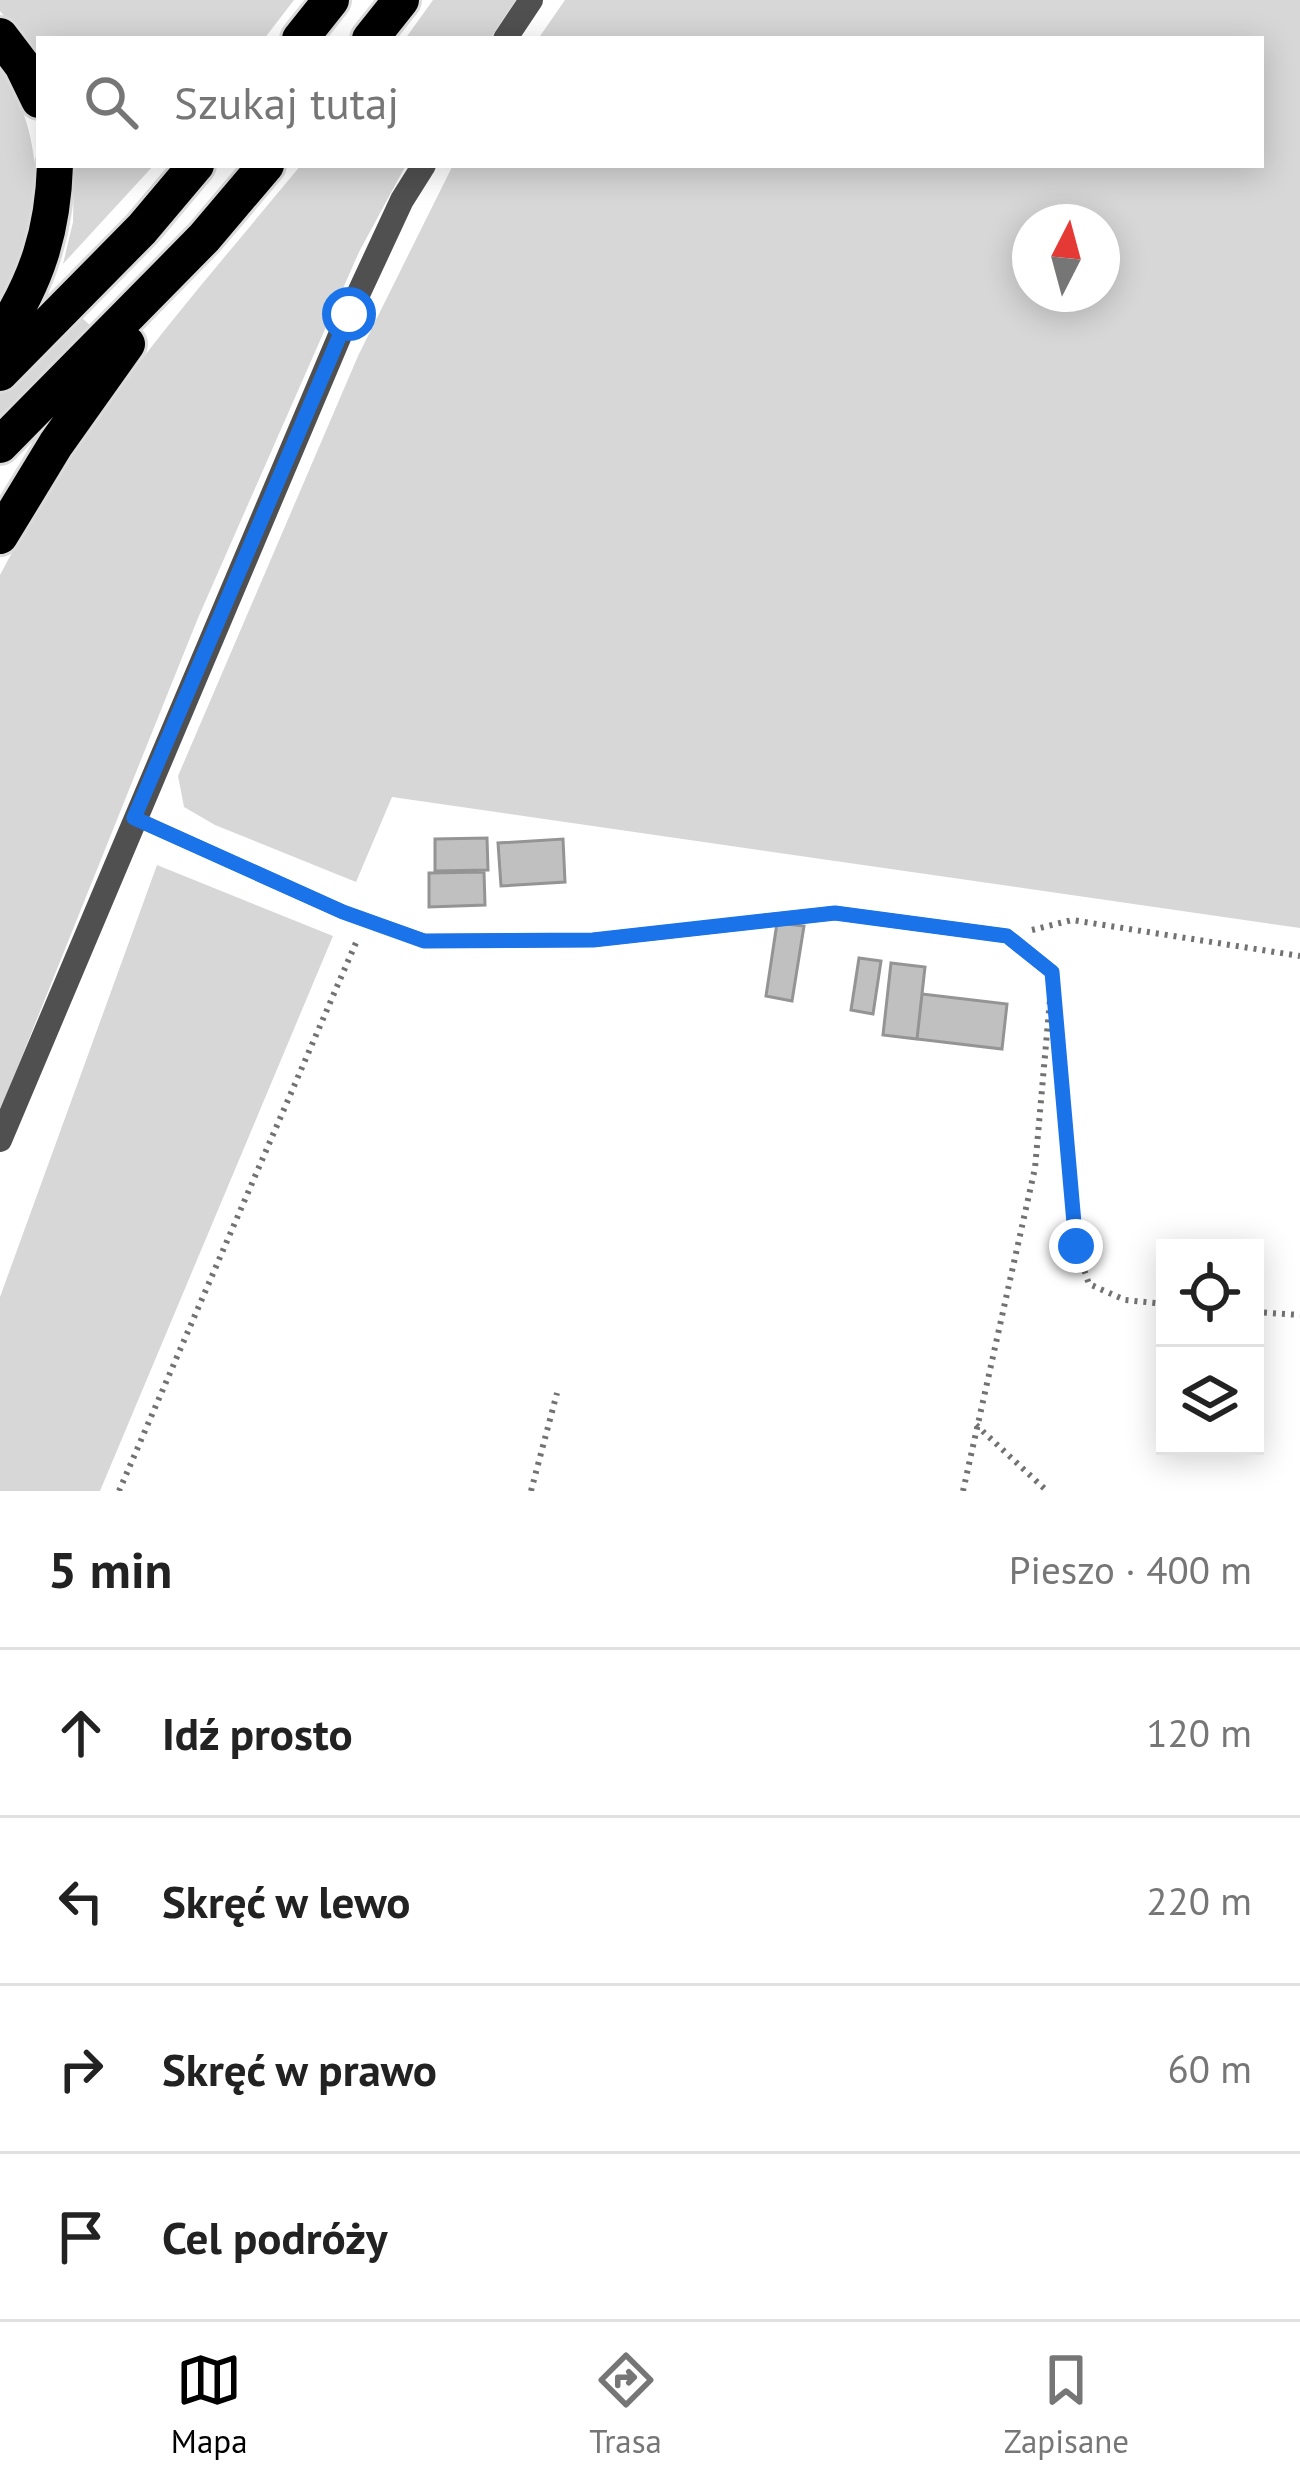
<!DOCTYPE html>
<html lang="pl">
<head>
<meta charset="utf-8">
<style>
	:root { --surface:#fff; --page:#f2f2f2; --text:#222; --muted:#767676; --line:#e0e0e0; --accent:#000 }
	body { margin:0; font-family:"PT Sans",sans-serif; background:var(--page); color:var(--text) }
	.controls { position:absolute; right:36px; bottom:36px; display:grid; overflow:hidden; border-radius:0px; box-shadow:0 6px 30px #0003 }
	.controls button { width:108px; height:108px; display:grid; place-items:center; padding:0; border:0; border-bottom:3px solid var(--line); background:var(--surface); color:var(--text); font:60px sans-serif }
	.compass { position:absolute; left:1012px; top:204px; width:108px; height:108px; border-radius:50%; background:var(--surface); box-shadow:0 6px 30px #0003; rotate:6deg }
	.stop { position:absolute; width:36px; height:36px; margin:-27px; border:9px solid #1a73e8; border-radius:50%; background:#fff }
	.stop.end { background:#1a73e8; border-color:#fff; box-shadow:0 3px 12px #0008 }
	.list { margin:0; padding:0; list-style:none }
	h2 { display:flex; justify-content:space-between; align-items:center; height:156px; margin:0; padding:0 48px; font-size:51px }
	h2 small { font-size:39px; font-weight:400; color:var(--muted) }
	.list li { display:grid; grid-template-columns:78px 1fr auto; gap:36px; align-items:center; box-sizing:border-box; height:168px; padding:0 48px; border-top:3px solid var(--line) }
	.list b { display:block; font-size:45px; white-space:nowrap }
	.list em { font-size:39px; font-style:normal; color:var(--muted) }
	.icon { flex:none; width:66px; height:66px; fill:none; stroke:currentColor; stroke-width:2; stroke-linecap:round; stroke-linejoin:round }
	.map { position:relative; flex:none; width:1300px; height:1491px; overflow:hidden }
	.search { position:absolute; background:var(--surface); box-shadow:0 6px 30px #0003; left:36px; right:36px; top:36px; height:132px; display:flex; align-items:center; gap:30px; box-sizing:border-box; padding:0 42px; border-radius:0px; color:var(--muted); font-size:45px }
	.sheet { height:828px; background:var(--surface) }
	nav { display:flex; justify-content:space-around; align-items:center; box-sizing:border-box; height:168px; border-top:3px solid var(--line); background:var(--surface); font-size:33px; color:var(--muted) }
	nav a { display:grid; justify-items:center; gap:6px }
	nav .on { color:var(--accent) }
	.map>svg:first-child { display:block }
</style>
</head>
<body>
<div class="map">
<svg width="1300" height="1491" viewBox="0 0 1300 1491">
	<rect width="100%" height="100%" fill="#fff"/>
	<path fill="#d7d7d7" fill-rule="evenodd" d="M0 0H294L264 39H39V58L0 11Z
		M433 0H516L490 39H405Z
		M565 0H1300V928L392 797 356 882 215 825 184 807 178 776 358 356 453 165H1261V39H538ZM1030 222H1102V294H1030Z
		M0 64C46 137 49 229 0 302Z
		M74 165H154L63 264 73 222Z
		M301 165H406L359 252 198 618 0 1111V575C79 423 193 296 301 165Z
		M80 316 94 329 0 419V393Z
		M157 865 333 936 100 1491H0V1297Z"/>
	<path fill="#c0c0c0" stroke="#949494" stroke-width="3" d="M487 838 488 870 435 871V839Z
		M563 839 565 882 501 886 498 843Z
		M484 872 485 905 429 907V873Z
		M777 923 804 926 792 1001 766 996Z
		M859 958 881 961 873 1014 851 1010Z
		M891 963 925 967 917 1039 883 1035Z
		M922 994 1007 1004 1002 1049 917 1039Z"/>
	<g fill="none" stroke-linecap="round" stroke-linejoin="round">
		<g stroke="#dbdbdb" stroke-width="42">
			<path id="highway" d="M0 36 22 65 39 100
				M300 39 331 0
				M370 39 401 0
				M0 337C37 281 53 231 55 165
				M0 373 142 229 196 165
				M0 445 204 238 266 165
				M0 536 56 444 127 344"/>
		</g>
		<path stroke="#727272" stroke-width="6" stroke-dasharray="3 6" stroke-linecap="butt" d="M1032 930 1072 920 1300 956
			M1054 994 1076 1246 1089 1284 1125 1300 1165 1304
			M1255 1312 1300 1315
			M976 1425 1047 1491
			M119 1491 358 938
			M531 1491 557 1393
			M963 1491 1035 1168 1051 988"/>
		<path stroke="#505050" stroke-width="14" d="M134 818 343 912 425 941 593 940 835 913 1007 936 1052 972"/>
		<path stroke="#505050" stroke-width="24" d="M505 39 531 0
			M0 1140 349 314 402 200 424 165"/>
		<use href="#highway" stroke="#000" stroke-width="36"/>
	</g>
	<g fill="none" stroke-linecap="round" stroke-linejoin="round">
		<path stroke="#1a73e8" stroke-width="15" d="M349 314 134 818 343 912 424 941 593 940 835 913 1007 936 1052 972 1076 1246"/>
	</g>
</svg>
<div class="controls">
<button><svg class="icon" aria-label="locate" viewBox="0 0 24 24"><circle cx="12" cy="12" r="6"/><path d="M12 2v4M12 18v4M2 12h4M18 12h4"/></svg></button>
<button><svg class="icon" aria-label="layers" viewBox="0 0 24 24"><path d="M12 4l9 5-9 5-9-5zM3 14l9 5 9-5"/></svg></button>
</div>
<svg class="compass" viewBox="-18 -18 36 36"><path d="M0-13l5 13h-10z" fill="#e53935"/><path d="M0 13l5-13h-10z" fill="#767676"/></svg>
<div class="stop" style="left:349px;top:314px"></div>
<div class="stop end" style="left:1076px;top:1246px"></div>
<div class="search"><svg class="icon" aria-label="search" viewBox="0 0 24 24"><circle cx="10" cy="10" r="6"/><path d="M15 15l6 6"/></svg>Szukaj tutaj</div>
</div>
<section class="sheet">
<h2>5 min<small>Pieszo · 400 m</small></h2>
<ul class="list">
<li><svg class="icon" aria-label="ahead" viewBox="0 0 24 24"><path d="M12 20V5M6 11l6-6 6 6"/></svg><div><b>Idź prosto</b></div><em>120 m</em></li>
<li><svg class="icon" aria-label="left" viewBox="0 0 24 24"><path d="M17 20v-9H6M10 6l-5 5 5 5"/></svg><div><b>Skręć w lewo</b></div><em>220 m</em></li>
<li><svg class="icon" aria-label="right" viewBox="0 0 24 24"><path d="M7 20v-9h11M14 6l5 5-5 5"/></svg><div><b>Skręć w prawo</b></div><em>60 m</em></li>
<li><svg class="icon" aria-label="arrive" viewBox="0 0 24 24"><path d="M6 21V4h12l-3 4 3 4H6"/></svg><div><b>Cel podróży</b></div></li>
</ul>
</section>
<nav>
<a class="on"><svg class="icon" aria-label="map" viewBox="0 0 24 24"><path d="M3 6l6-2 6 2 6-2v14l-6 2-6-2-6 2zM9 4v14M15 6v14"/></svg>Mapa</a>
<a><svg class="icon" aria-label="directions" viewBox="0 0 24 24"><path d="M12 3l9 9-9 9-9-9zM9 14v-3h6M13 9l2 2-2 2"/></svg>Trasa</a>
<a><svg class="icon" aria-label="saved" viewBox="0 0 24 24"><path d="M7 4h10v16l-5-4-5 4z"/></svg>Zapisane</a>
</nav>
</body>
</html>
